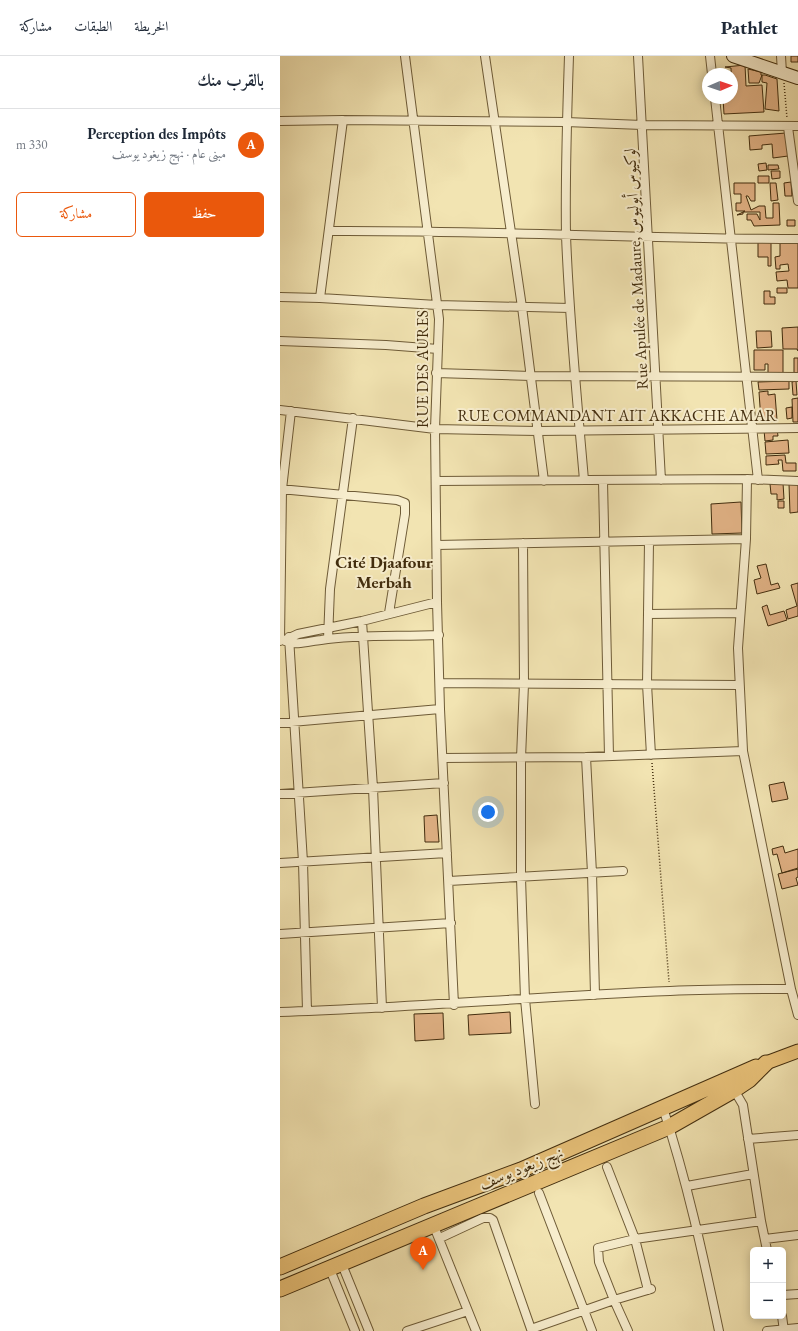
<!DOCTYPE html>
<html lang="ar">
<head>
<meta charset="utf-8">
<style>
	:root { --surface:#fff; --page:#f6f6f7; --text:#1f2937; --muted:#747a83; --line:#e0e1e3; --accent:#ea580c }
	body { margin:0; font-family:"EB Garamond",Amiri,serif; background:var(--page); color:var(--text); direction:rtl }
	.controls { position:absolute; right:12px; bottom:12px; display:grid; overflow:hidden; border-radius:6px; box-shadow:0 2px 10px #0003 }
	.controls button { width:36px; height:36px; display:grid; place-items:center; padding:0; border:0; border-bottom:1px solid var(--line); background:var(--surface); color:var(--text); font:20px sans-serif }
	.compass { position:absolute; left:422px; top:12px; width:36px; height:36px; border-radius:50%; background:var(--surface); box-shadow:0 2px 10px #0003; rotate:88deg }
	.you { position:absolute; left:208px; top:756px; width:14px; height:14px; margin:-10px; border:3px solid #fff; border-radius:50%; background:#1a73e8; box-shadow:0 0 0 6px #1a73e833 }
	.badge { display:grid; place-items:center; width:26px; height:26px; border-radius:50%; background:var(--accent); color:#fff; font-size:13px; font-weight:700 }
	.pin { position:absolute; translate:-50% -33px; filter:drop-shadow(0 1px 2px #0008) }
	.pin::after { content:''; position:absolute; top:21px; width:14px; height:12px; background:inherit; clip-path:polygon(0 0,100% 0,50% 100%) }
	.list { margin:0; padding:0; list-style:none }
	h2 { display:flex; justify-content:space-between; align-items:center; height:52px; margin:0; padding:0 16px; font-size:17px }
	h2 small { font-size:13px; font-weight:400; color:var(--muted) }
	.list li { display:grid; grid-template-columns:26px 1fr auto; gap:12px; align-items:center; box-sizing:border-box; height:72px; padding:0 16px; border-top:1px solid var(--line) }
	.list b { display:block; font-size:15px; white-space:nowrap }
	.list p { margin:0; font-size:13px; white-space:nowrap; color:var(--muted) }
	.list em { font-size:13px; font-style:normal; color:var(--muted) }
	.actions { display:flex; gap:8px; padding:12px 16px }
	.actions a { flex:1; padding:9px 0; border:1px solid var(--accent); border-radius:6px; text-align:center; font-size:14px; color:var(--accent) }
	.actions .main { background:var(--accent); color:#fff }
	.map { position:relative; flex:none; width:518px; height:1275px; overflow:hidden; direction:ltr }
	header { display:flex; align-items:center; gap:24px; box-sizing:border-box; height:56px; padding:0 20px; background:var(--surface); border-bottom:1px solid var(--line) }
	header strong { font-size:19px }
	nav { display:flex; gap:22px; margin-inline-start:auto; font-size:14px }
	main { display:flex }
	aside { flex:1; background:var(--surface) }
	.map>svg:first-child { display:block }
</style>
</head>
<body>
<header>
<strong>Pathlet</strong>
<nav><a>الخريطة</a><a>الطبقات</a><a>مشاركة</a></nav>
</header>
<main>
<div class="map">
<svg width="518" height="1275" viewBox="0 0 518 1275">
	<rect width="100%" height="100%" fill="#f2e4b2"/>
	<filter id="stains"><feTurbulence type="fractalNoise" baseFrequency=".005" numOctaves="4"/><feColorMatrix values="0 0 0 0 .2 0 0 0 0 .09 0 0 0 0 .02 0 0 0 .5 -.17"/></filter>
	<radialGradient id="worn" r=".72"><stop offset=".6" stop-color="#630" stop-opacity="0"/><stop offset="1" stop-color="#630" stop-opacity=".3"/></radialGradient>
	<path fill="#e1b285" stroke="#422d0e" d="M511 0H518V6H511Z
		M465 9 466 30 482 29 484 56 444 58 443 42H452L451 12 445 11Z
		M468 13 481 16V19H485L497 23 499 55 485 53 487 27 482 26V19L479 27H469Z
		M506 77 508 100 493 102 492 88 482 89V93L470 94 469 80Z
		M486 107 487 114 479 115 478 108Z
		M488 109H498L499 113 488 114Z
		M491 115H500V122L492 123Z
		M478 120H489V127H478Z
		M511 126 512 140H505L504 127Z
		M454 127H475V145H471L468 140H466L471 154 479 150H485L486 162H493V147H499L500 169 474 170 471 164H467V158H477L480 164V156H463V158L457 159 465 155H456V147H461V138H454Z
		M490 127H496L498 144 491 145Z
		M507 164H515V170H507Z
		M478 185H491V210H488V201H478Z
		M518 185V232H508L507 224 497 225 496 216 509 215 508 208 500 209V213H496L495 201 500 200V186Z
		M497 232H507V237H497Z
		M484 235H490V241H495V248H484Z
		M518 271V295L517 293H503L502 272Z
		M476 275H491L492 291 477 292Z
		M474 294H503V317H488V308H485V314H474Z
		M514 302H518V318H514Z
		M509 325V333L479 334 478 326Z
		M516 325 517 339H513L512 326Z
		M488 335V339L495 338 497 364 481 365 479 336Z
		M518 342V366H513L512 343Z
		M512 351V362L507 363 506 352Z
		M497 373 498 380H493V384L485 385 484 374Z
		M508 384 509 397 486 398 485 386Z
		M505 399 506 407H516V415H503L502 404H498L499 408 486 409V400Z
		M503 427 504 443 497 444V438H491L490 428Z
		M509 428H518V456L510 457Z
		M498 445H504V452H498Z
		M461 446 462 477 432 478 431 448Z
		M486 508 491 529 498 527 500 532 477 538 474 524 481 522 477 510Z
		M518 527V560L508 563 506 554 517 550 511 529Z
		M487 549 490 559 504 555 507 564 488 570 482 551Z
		M504 726 508 743 492 746 489 729Z
		M157 759 159 786H145L144 760Z
		M503 790 505 797 518 793V812L502 817 497 798 493 799 492 793Z
		M518 813V821L516 822 518 829 502 833 498 818Z
		M230 956 231 977 189 979 188 959Z
		M163 957 164 983 135 985 134 958Z"/>
	<g fill="none" stroke-linecap="round" stroke-linejoin="round">
		<g stroke="#6e5b37" stroke-width="10">
			<path id="street" d="M125 0 159 263 155 373 157 546 160 653 174 949
				M205 0 242 251 264 425
				M289 0C287 60 285 119 286 179 289 261 297 343 304 424
				M358 0 381 424
				M430 0 432 18
				M501 0 502 17
				M435 42 478 424
				M0 65 63 64
				M508 71 518 145
				M49 175C205 174 361 183 518 183
				M0 241 40 242 157 249 290 252
				M40 242 63 64 286 66 362 69 518 70
				M0 285 106 289 158 293
				M156 317 251 320 518 321
				M0 354 155 373 258 375 518 372
				M467 423 466 483 458 592 463 695 511 933
				M156 425 467 423 518 425
				M323 425 329 700
				M0 433 117 444 125 447V458L109 557
				M369 486 367 628 371 699
				M243 487 244 628 241 702V822L245 943 255 1048
				M157 489 466 483
				M368 558 460 557
				M82 565 93 732 102 952
				M9 581 23 806 27 955
				M48 583 50 533 73 362
				M5 584 18 578 82 565 157 546
				M0 585 2 433 11 355
				M5 585C16 590 30 585 41 584 80 578 120 581 159 579
				M160 627 459 629
				M0 667 160 653
				M306 701 312 817 315 939
				M163 702 306 701 463 695
				M0 738 164 727
				M0 807 167 797
				M169 825 343 815
				M0 878 171 867
				M0 956C130 952 260 940 390 935 431 933 471 933 511 933L518 959
				M453 1032 463 1049 481 1165 487 1194
				M383 1052C407 1125 423 1199 439 1275
				M468 1083 518 1079
				M327 1111 355 1183 368 1234
				M407 1130 473 1118
				M259 1137 312 1275
				M153 1168 196 1275
				M160 1182 203 1162H210L213 1164 251 1273 334 1244 348 1275
				M485 1183 518 1179
				M61 1206 89 1275
				M49 1211 75 1275
				M371 1233 334 1244 319 1206 318 1192 355 1183 481 1165
				M503 1239 518 1238
				M502 1260 504 1275
				M127 1275 188 1255
				M487 1275 518 1272"/>
		</g>
		<g stroke="#422d0e" stroke-width="14">
			<path id="secondary" d="M453 0 518 22"/>
		</g>
		<g stroke="#422d0e" stroke-width="15">
			<path id="primary" d="M486 1007 518 995"/>
		</g>
		<g stroke="#422d0e" stroke-width="17">
			<path id="highway" d="M0 1211 144 1150 241 1114 476 1011
				M0 1233 389 1071 454 1034 469 1024 486 1007"/>
		</g>
		<path stroke="#422d0e" stroke-width="1.5" stroke-dasharray="1 2" stroke-linecap="butt" d="M504 27 507 62
			M372 707 389 926"/>
		<use href="#street" stroke="#f7edcd" stroke-width="8"/>
		<use href="#secondary" stroke="#f7edcd" stroke-width="12"/>
		<use href="#primary" stroke="#e9c279" stroke-width="13"/>
		<use href="#highway" stroke="#e9c279" stroke-width="15"/>
	</g>
	<g text-anchor="middle" dominant-baseline="central" stroke-width="4" stroke-linejoin="round" paint-order="stroke">
		<g font-size="16" fill="#422d0e" stroke="#f7edcd">
			<text transform="translate(356 213) rotate(-93)">Rue Apulée de Madaure, لوكيوس أبوليوس</text>
			<text transform="translate(142 313) rotate(-90)">RUE DES AURES</text>
			<text x="337" y="359">RUE COMMANDANT AIT AKKACHE AMAR</text>
			<text transform="translate(241 1112) rotate(-22)">نهج زيغود يوسف</text>
		</g>
		<g font-size="17" font-weight="bold" fill="#422d0e" stroke="#f7edcd">
			<text x="104" y="506">Cité Djaafour<tspan x="104" dy="20">Merbah</tspan></text>
		</g>
	</g>
	<rect width="100%" height="100%" filter="url(#stains)"/>
	<rect width="100%" height="100%" fill="url(#worn)"/>
</svg>
<div class="controls">
<button>+</button>
<button>−</button>
</div>
<svg class="compass" viewBox="-18 -18 36 36"><path d="M0-13l5 13h-10z" fill="#e53935"/><path d="M0 13l5-13h-10z" fill="#747a83"/></svg>
<div class="you"></div>
<div class="pin badge" style="left:143px;top:1214px">A</div>
</div>
<aside>
<h2>بالقرب منك<small></small></h2>
<ul class="list">
<li><span class="badge">A</span><div><b>Perception des Impôts</b><p>مبنى عام · نهج زيغود يوسف</p></div><em>330 m</em></li>
</ul>
<div class="actions"><a class="main">حفظ</a><a>مشاركة</a></div>
</aside>
</main>
</body>
</html>
